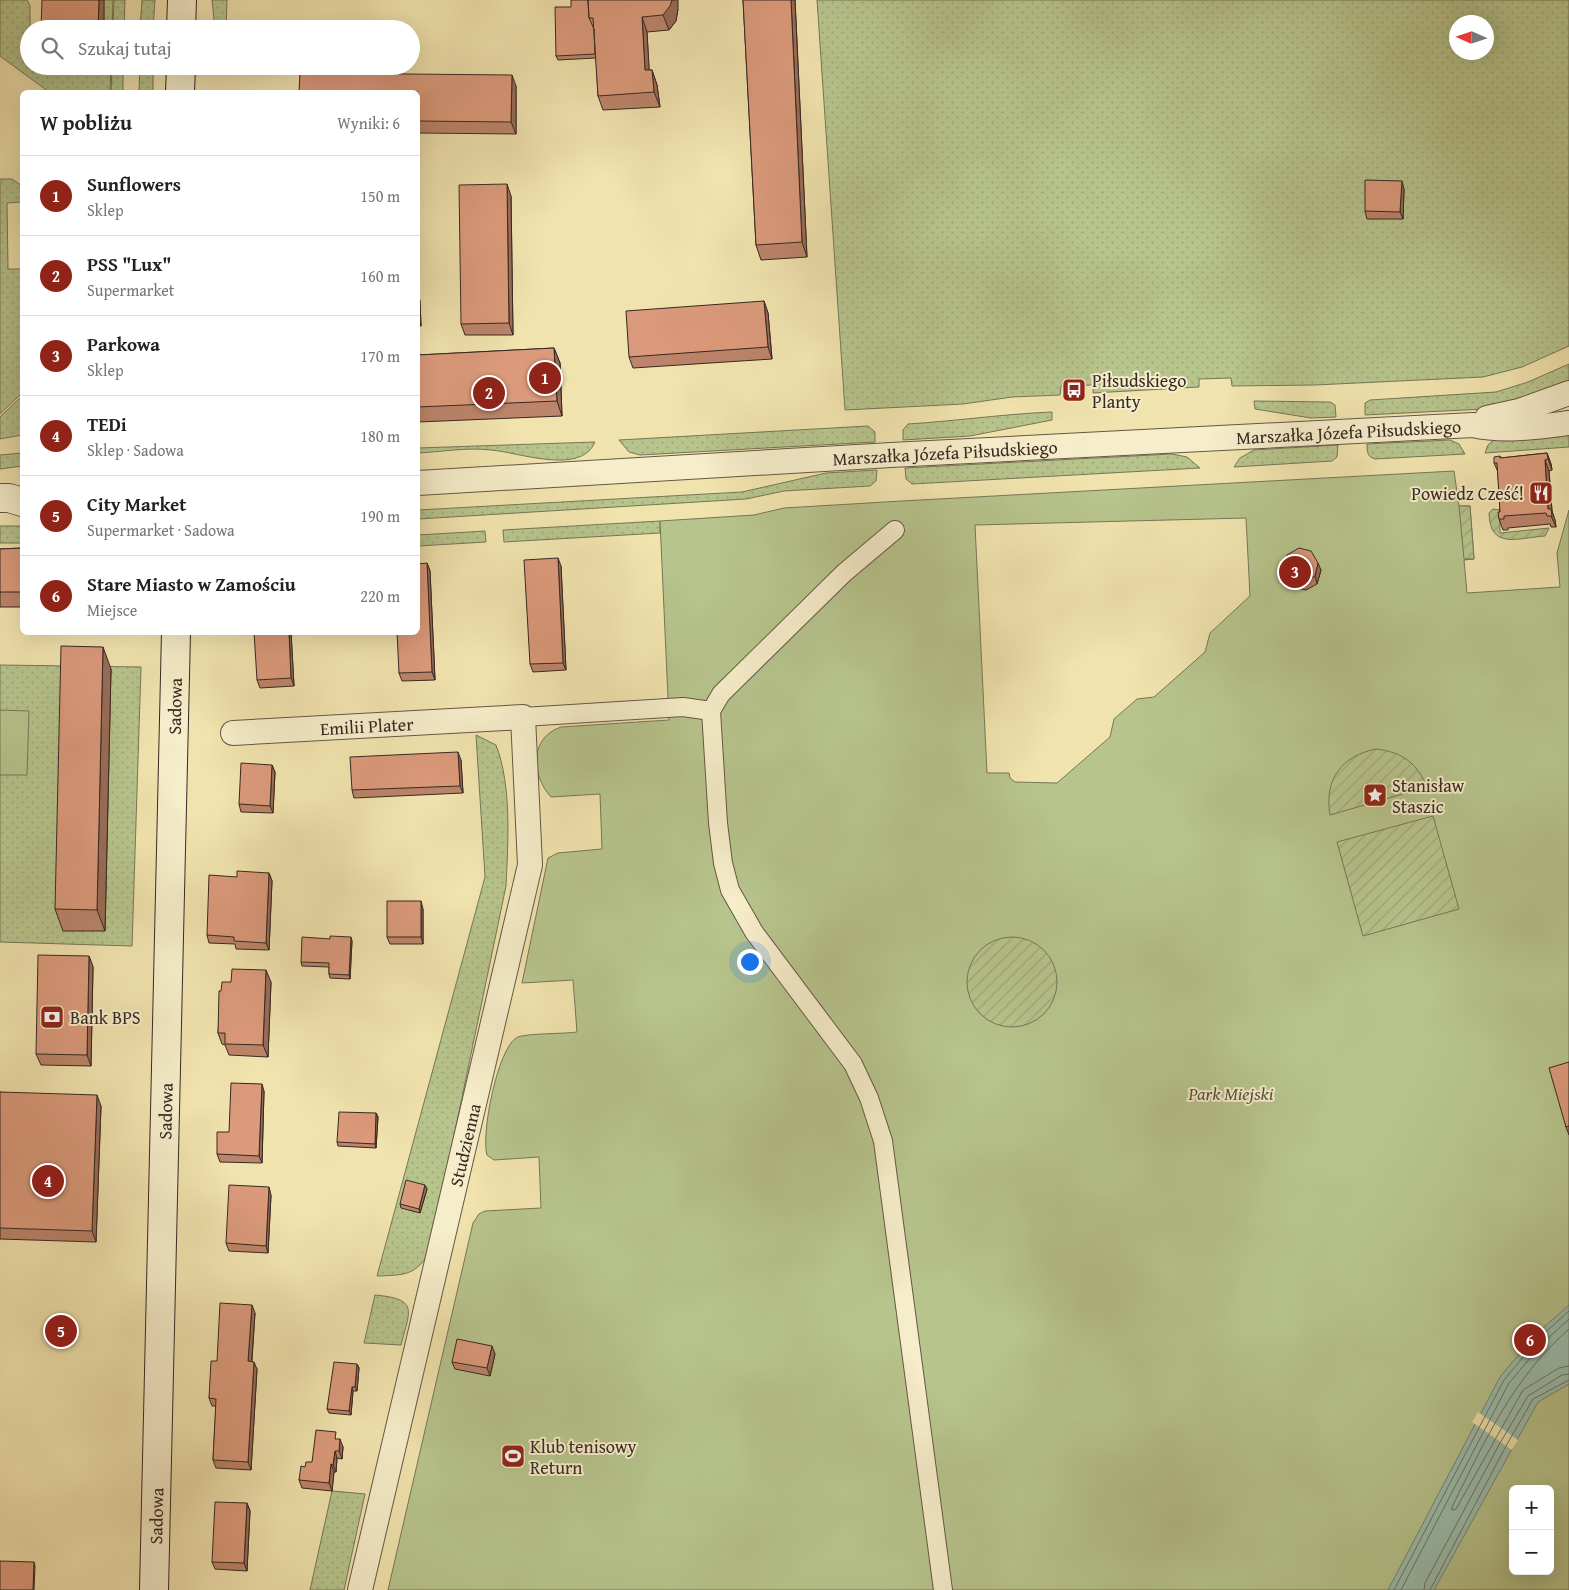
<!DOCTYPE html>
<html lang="pl">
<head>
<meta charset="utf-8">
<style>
	:root { --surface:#fff; --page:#f6f6f6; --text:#222; --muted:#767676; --line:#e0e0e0; --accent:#8f2418 }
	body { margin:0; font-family:"Gentium Book Plus",serif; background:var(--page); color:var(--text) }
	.controls { position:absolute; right:15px; bottom:15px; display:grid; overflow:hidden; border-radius:8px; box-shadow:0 5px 20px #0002 }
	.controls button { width:45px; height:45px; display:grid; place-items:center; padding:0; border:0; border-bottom:1px solid var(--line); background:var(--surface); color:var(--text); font:25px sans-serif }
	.compass { position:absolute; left:1449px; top:15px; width:45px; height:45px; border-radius:50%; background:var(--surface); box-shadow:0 5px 20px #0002; rotate:273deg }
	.you { position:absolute; left:749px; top:961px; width:18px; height:18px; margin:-12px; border:4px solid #fff; border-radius:50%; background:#1a73e8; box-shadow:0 0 0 8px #1a73e833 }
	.badge { display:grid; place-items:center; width:32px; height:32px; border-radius:50%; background:var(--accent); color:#fff; font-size:16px; font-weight:700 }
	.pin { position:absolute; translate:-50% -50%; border:2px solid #fff; box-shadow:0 1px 5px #0006 }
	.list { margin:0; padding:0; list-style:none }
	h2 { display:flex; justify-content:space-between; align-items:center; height:65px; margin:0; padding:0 20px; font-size:21px }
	h2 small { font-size:16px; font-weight:400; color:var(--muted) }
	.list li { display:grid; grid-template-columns:32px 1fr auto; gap:15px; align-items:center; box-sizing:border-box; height:80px; padding:0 20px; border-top:1px solid var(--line) }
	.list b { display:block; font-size:19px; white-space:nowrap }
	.list p { margin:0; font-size:16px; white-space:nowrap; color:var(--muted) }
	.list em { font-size:16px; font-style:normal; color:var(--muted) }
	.icon { flex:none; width:28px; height:28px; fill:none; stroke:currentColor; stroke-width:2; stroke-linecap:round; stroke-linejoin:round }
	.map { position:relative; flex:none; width:1569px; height:1590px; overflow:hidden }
	.search { position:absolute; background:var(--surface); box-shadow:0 5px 20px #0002; left:20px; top:20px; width:400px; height:55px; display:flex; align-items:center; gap:12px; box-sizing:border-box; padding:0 18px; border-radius:28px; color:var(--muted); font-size:19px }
	.panel { position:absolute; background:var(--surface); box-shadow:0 5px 20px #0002; left:20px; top:90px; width:400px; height:545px; border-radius:8px }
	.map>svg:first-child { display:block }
</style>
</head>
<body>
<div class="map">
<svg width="1569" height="1590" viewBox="0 0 1569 1590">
	<defs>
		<pattern id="grass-dots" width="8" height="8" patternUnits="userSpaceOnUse" patternTransform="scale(1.25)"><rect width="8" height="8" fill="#b7c48c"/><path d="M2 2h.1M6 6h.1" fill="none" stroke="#9ea878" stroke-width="1.8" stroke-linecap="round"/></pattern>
		<pattern id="garden-furrows" width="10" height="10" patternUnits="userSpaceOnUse" patternTransform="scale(1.25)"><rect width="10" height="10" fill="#b7c48c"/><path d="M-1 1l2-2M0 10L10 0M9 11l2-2" fill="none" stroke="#9ea878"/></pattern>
	</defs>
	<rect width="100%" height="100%" fill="#f1e3ae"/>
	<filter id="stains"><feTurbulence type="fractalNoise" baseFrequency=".004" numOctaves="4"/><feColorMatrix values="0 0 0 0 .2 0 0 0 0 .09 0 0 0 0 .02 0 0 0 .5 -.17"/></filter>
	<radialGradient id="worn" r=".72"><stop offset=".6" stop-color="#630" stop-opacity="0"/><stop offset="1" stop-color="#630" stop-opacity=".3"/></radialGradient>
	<path fill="url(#grass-dots)" stroke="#767658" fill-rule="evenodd" d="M0 0H27L30 5V68L103 69V66H111L110 92H49L0 56Z
		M104 0H113L112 29H104Z
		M114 0H125L124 29H113Z
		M142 0H155L153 29H140Z
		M212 0H227L226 29H215Z
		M817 0H1569V346L1522 367 1483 377 1315 385 1232 386 1231 378 1199 379V387L1093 393V385L1061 386 1060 395 1012 397 963 404 845 410ZM1456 22H1486V52H1456Z
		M112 66H123V92H111Z
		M140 66H153V92H139Z
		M0 179H12L22 186V202L7 203 8 269H22V393L0 414Z
		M1569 364V381L1533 397 1484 409 1365 415V403L1370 400 1496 392 1528 382Z
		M22 396V435L0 439V417Z
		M1254 401 1330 402 1335 405 1336 417 1311 418 1255 409Z
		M1052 412V420L970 436 903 440V430L908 424C956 421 1004 414 1052 412Z
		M868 426 875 432V442L640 455 629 452 619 440Z
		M1569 433V447L1485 453 1488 445 1496 438Z
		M1450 440 1459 444 1465 454 1375 459C1367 457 1367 451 1367 444Z
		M595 442C581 476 518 452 491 450 467 447 441 452 418 453V448Z
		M1338 445 1337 457 1332 461 1234 467 1240 458 1254 450Z
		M22 453V466L0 469V455Z
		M1172 454 1187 457 1200 468 912 484 906 479 905 468Z
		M877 470 876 481 870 486 784 491 746 499 418 519V510L742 492 826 473Z
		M660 521V533L504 542 503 530Z
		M0 526H22V543H0Z
		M485 531 486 542 418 546V535Z
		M0 665 141 667 132 946 0 942Z
		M476 735 496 745C512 786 508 843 506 886L430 1251C416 1276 404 1275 377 1276L485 877Z
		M375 1295C419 1299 410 1310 401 1345L364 1343Z
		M332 1491 365 1494 344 1590H310Z"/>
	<path fill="#b7c48c" stroke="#767658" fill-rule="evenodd" d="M1454 471 1459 506H1470L1474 559 1464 560 1467 593 1560 587 1557 553 1569 510V1590H388L473 1223 479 1214 485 1211 541 1208 539 1157 494 1160 487 1155C481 1134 497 1051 516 1038 523 1033 565 1034 577 1032L573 980 522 983 548 858 558 853 602 849 600 794 551 797C531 775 529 738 561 727L669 720 660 521 754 515 784 508 902 501ZM1246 518 1250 596 1210 633 1205 652 1154 697 1137 699 1114 719 1110 737 1057 783 1015 782 1010 778 1009 773H987L975 525ZM1513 1489H1550V1571H1513Z
		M0 710 29 711 27 775H0Z"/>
	<path fill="url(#garden-furrows)" stroke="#767658" d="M1470 506 1474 559H1464L1459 506Z
		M1493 509 1500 510V533L1549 528 1545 536C1517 538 1490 550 1489 513Z
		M1376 749C1402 752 1417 763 1427 787L1330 815C1324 780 1341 756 1376 749Z
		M1433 816 1459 909 1363 936 1337 842Z
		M967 982a45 45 0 1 1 90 0a45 45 0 1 1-90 0Z"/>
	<path fill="#9bbead" stroke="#738276" d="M1569 1305V1384L1538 1402 1434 1590H1388L1500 1377 1536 1334Z"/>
	<path fill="#f1e3ae" d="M1478 1412 1518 1440 1512 1450 1472 1422Z"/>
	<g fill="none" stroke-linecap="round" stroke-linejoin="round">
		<path stroke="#687368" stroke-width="1" d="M1569 1329C1512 1379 1485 1441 1452 1507V1510L1456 1509 1523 1390 1559 1368 1569 1366
			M1394 1590 1504 1380 1539 1338 1569 1311
			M1401 1590 1509 1383 1544 1342 1569 1319
			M1424 1590 1425 1583 1500 1443 1528 1396 1562 1375 1569 1374
			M1430 1590 1506 1446 1533 1399 1569 1380"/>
		<g stroke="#655746" stroke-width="20">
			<path id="pedestrian" d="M711 711 718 823 723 863 730 890 754 932 853 1064 869 1098 883 1141 943 1590
				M523 717 683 707 711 711 721 694 844 573 895 530"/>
		</g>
		<g stroke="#655746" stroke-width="26">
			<g id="minor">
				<path d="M1487 418 1519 411 1569 393"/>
				<path id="s1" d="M418 483 891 455 1473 425C1504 432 1537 427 1569 423"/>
				<path id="s2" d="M233 733 523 717 530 865 360 1590"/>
			</g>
		</g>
		<g stroke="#655746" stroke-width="30">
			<path id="tertiary" d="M0 498H9L22 502"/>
		</g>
		<g stroke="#362823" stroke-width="30">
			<g id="secondary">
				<path d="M181 29 182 0"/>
				<path d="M180 92 181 66"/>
				<path id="s3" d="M154 1590 176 632"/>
			</g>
		</g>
		<use href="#pedestrian" stroke="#f6edca" stroke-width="18"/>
		<use href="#minor" stroke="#f6edca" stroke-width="24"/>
		<use href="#tertiary" stroke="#f6edca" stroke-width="28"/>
		<use href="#secondary" stroke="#f6edca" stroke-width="28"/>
	</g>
	<path fill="#bc846a" stroke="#362823" d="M743 0H795L807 257 761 260 756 245Z
		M571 7 678 9 676 21 669 30 647 32 649 70H652L657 85 660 107 603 110 598 96 596 58 558 60 556 56Z
		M45 66H103V69L46 68Z
		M516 86V134L418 133V92Z
		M1404 189 1403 219H1367L1365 211Z
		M511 196 513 335H465L461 324Z
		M418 297H419L420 301 421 326H418Z
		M764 301 768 313 772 359 633 368 629 357Z
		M554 348 560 363 562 416 418 422V355Z
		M1547 453 1551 464 1552 470 1549 471 1552 511 1555 520 1556 527H1551L1550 524 1508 528V530H1503L1499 519 1500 512 1498 472 1494 463 1500 456 1501 458Z
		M22 548V607H0V549Z
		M427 563 430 571 435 680 402 681 399 673Z
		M561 566 566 670 533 672 530 664Z
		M1283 568 1321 570 1317 584 1306 590 1293 587 1286 575Z
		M291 632 294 686 260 688 257 680Z
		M111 669 105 931H63L55 909Z
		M461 760 463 793 354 798 352 790Z
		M272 765 275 772 273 813 241 812 239 804Z
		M269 873 272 881 269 950 236 949 235 944 209 943 207 935 237 877Z
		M423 909V944H390L387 937Z
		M352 941 350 979 330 978 329 974V967L302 966 301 962Z
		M89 956 93 967 91 1066 41 1065 36 1054Z
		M231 982H271L268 1057 229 1055 225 1045 222 1044 218 1033 221 991Z
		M1569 1062V1135L1566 1127Z
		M264 1091 262 1163 220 1162 217 1154 229 1132Z
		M0 1092 101 1106 96 1242 0 1239Z
		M376 1113 378 1117 376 1148 338 1146 337 1142Z
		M427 1189 420 1213 401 1208 400 1204Z
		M271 1195 268 1253 229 1251 226 1243Z
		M255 1313 252 1361 257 1369 251 1470 216 1468 213 1460 216 1406H212L209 1398 217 1361Z
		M495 1354 490 1376 455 1369 452 1362Z
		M357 1364 359 1368 357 1391H353L351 1415 329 1413 327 1409Z
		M338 1439 343 1447 342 1459 337 1458 336 1472H334L332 1491 302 1488 299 1480 305 1467 312 1462Z
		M247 1503 250 1511 247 1571 215 1569 212 1562Z"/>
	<path fill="#996c56" stroke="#362823" d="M99 0H104V29H98Z
		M672 0H678V9L676 21 669 30 663 15Z
		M791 0H795L807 257 802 242Z
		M642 17 647 32 650 84 645 70Z
		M652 70 657 85 660 107 654 92Z
		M512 75 516 86V134L511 122Z
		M1402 181 1404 189 1403 219 1400 212Z
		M507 184 511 196 513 335 509 323Z
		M419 297 420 301 421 326 420 322Z
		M764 301 768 313 772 359 768 347Z
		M554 348 560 363 562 416 557 401Z
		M1547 453 1551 464 1552 470 1548 459Z
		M1545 460 1549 471 1552 511 1555 520 1556 527 1548 509Z
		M558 558 561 566 566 670 563 663Z
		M427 563 430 571 435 680 432 672Z
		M1318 563 1321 570 1317 584 1315 576Z
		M289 632H291L294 686 291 678Z
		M103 647 111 669 105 931 97 910Z
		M458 752 461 760 463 793 460 786Z
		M272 765 275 772 273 813 270 806Z
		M269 873 272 881 269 950 266 943Z
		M421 901 423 909V944L421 937Z
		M351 937 352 941 350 979 349 975Z
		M89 956 93 967 91 1066 87 1055Z
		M266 970 271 982 268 1057 263 1045Z
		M262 1084 264 1091 262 1163 259 1156Z
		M97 1095 101 1106 96 1242 92 1231Z
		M376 1113 378 1117 376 1148 375 1144Z
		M425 1185 427 1189 420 1213 419 1209Z
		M269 1187 271 1195 268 1253 266 1246Z
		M252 1305 255 1313 251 1369 248 1361Z
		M492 1346 495 1354 490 1376 487 1368Z
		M254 1362 257 1369 251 1470 248 1462Z
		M357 1364 359 1368 357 1391 355 1387Z
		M352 1387 353 1391 351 1415 349 1411Z
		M340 1439 343 1447 342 1459 339 1451Z
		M335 1451 337 1458 336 1472 333 1465Z
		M331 1464 334 1472 332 1491 329 1483Z
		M247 1503 250 1511 247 1571 244 1563Z
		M34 1562 35 1566 34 1590H33Z"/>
	<path fill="#db9a7b" stroke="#362823" d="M42 0H99L98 29H41Z
		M571 0H588L589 18 594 29 595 54 556 56 555 7H571Z
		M588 0H672L670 6 663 15 642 17 645 70H652L654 92 598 96 593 18H589Z
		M743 0H791L802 242 756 245Z
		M300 73 512 75 511 122 418 121V92H299Z
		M1365 180 1402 181 1400 212 1365 211Z
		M507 184 509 323 461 324 459 185Z
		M418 297H419L420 322H418Z
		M764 301 768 347 629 357 626 311Z
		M554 348 557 401 418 407V355Z
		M1547 453 1548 459 1545 460 1548 509H1551L1552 516H1547L1546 513 1504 516V519H1499L1498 512H1500L1497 463H1494V457L1500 456V458Z
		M22 548V592H0V549Z
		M1299 548 1311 551 1318 563 1315 576 1303 583 1290 579 1283 568 1287 555Z
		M558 558 563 663 530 664 524 560Z
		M427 563 432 672 399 673 397 632H418V564Z
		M254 632H289L291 678 257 680Z
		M61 646 103 647 97 910 55 909Z
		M458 752 460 786 352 790 350 757Z
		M241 763 272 765 270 806 239 804Z
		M237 871 269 873 266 943 234 941V937L207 935 209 875 237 877Z
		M387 901H421V937H387Z
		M330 936 351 937 349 975 329 974V963L301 962 302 937 330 939Z
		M38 955 89 956 87 1055 36 1054Z
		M232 969 266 970 263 1045 225 1044V1033H218L219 991H221L222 982H231Z
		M1569 1062V1126L1566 1127 1549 1068Z
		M231 1083 262 1084 259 1156 217 1154V1132H229Z
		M0 1092 97 1095 92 1231 0 1228Z
		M339 1112 376 1113 375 1144 337 1142Z
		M406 1180 425 1185 419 1209 400 1204Z
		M229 1185 269 1187 266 1246 226 1243Z
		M220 1303 252 1305 248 1361 254 1362 248 1462 213 1460 216 1399 209 1398 211 1361H217Z
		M457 1339 492 1346 487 1368 452 1362Z
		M334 1362 357 1364 355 1387H352L349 1411 327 1409Z
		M316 1430 336 1432 335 1439H340L339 1451H335L333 1465 331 1464 329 1483 299 1480 301 1466 305 1467 306 1462H312Z
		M215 1502 247 1503 244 1563 212 1562Z
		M0 1561 34 1562 33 1590H0Z"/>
	<defs>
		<g id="bus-square" transform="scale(1.25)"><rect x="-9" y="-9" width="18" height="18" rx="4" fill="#8f2418" stroke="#f6edca"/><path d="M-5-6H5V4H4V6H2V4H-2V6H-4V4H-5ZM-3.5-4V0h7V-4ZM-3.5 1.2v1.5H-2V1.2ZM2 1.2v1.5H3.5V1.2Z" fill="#fff"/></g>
		<g id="restaurant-square" transform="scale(1.25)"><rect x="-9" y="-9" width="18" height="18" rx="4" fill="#8f2418" stroke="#f6edca"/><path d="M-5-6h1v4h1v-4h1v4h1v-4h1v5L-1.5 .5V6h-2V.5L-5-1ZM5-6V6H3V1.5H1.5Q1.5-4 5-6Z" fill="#fff"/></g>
		<g id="sight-square" transform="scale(1.25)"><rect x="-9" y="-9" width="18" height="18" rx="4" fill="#8f2418" stroke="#f6edca"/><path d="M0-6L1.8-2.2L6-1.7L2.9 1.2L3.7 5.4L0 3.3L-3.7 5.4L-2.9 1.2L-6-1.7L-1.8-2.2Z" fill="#fff"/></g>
		<g id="bank-square" transform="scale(1.25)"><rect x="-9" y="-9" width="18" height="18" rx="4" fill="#8f2418" stroke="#f6edca"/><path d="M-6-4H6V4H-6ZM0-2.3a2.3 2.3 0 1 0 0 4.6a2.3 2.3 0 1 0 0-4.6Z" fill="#fff"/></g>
		<g id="stadium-square" transform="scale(1.25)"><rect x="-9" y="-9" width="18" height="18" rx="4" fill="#8f2418" stroke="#f6edca"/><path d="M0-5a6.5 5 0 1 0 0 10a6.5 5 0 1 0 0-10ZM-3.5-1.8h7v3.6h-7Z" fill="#fff"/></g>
	</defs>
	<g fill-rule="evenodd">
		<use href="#bus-square" x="1074" y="390"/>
		<use href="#restaurant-square" x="1541" y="493"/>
		<use href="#sight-square" x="1375" y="795"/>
		<use href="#bank-square" x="52" y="1017"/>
		<use href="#stadium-square" x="513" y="1456"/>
	</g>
	<g text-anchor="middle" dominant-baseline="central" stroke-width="4" stroke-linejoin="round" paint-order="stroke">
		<g font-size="18" fill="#362823" stroke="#f6edca" text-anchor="start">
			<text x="1092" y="380">Piłsudskiego<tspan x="1092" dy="21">Planty</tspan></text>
			<text x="1524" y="493" text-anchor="end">Powiedz Cześć!</text>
			<text x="1392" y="785">Stanisław<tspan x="1392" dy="21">Staszic</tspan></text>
			<text x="70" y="1017">Bank BPS</text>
			<text x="530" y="1446">Klub tenisowy<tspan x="530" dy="21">Return</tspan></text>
		</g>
		<g font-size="18" fill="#362823" stroke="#f6edca">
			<text stroke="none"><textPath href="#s1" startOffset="932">Marszałka Józefa Piłsudskiego</textPath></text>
			<text stroke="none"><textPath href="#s1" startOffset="528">Marszałka Józefa Piłsudskiego</textPath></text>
			<text stroke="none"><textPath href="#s3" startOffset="884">Sadowa</textPath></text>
			<text stroke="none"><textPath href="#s2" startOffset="134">Emilii Plater</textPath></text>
			<text stroke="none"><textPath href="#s3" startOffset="479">Sadowa</textPath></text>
			<text transform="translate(465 1145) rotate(-77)">Studzienna</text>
			<text stroke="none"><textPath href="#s3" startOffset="74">Sadowa</textPath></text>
		</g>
		<g font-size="18" font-style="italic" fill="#564f3d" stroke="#f6edca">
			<text x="1231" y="1093">Park Miejski</text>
		</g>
	</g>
	<rect width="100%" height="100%" filter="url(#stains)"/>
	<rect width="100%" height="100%" fill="url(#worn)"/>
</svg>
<div class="controls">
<button>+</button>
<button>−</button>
</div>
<svg class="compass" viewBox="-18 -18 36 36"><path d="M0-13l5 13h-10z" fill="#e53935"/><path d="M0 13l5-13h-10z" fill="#767676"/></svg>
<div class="you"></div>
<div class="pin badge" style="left:545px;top:378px">1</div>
<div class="pin badge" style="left:489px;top:393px">2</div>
<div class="pin badge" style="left:1295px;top:572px">3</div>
<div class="pin badge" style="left:48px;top:1181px">4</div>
<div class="pin badge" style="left:61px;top:1331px">5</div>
<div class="pin badge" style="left:1530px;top:1340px">6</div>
<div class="search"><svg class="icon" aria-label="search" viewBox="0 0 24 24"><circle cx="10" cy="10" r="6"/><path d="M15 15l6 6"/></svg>Szukaj tutaj</div>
<section class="panel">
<h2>W pobliżu<small>Wyniki: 6</small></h2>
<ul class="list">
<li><span class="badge">1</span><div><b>Sunflowers</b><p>Sklep</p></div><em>150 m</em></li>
<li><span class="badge">2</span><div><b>PSS &quot;Lux&quot;</b><p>Supermarket</p></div><em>160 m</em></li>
<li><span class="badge">3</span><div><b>Parkowa</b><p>Sklep</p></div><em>170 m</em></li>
<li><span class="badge">4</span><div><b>TEDi</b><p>Sklep · Sadowa</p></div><em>180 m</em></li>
<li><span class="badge">5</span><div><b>City Market</b><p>Supermarket · Sadowa</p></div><em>190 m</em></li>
<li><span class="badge">6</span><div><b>Stare Miasto w Zamościu</b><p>Miejsce</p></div><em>220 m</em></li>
</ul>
</section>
</div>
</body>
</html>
